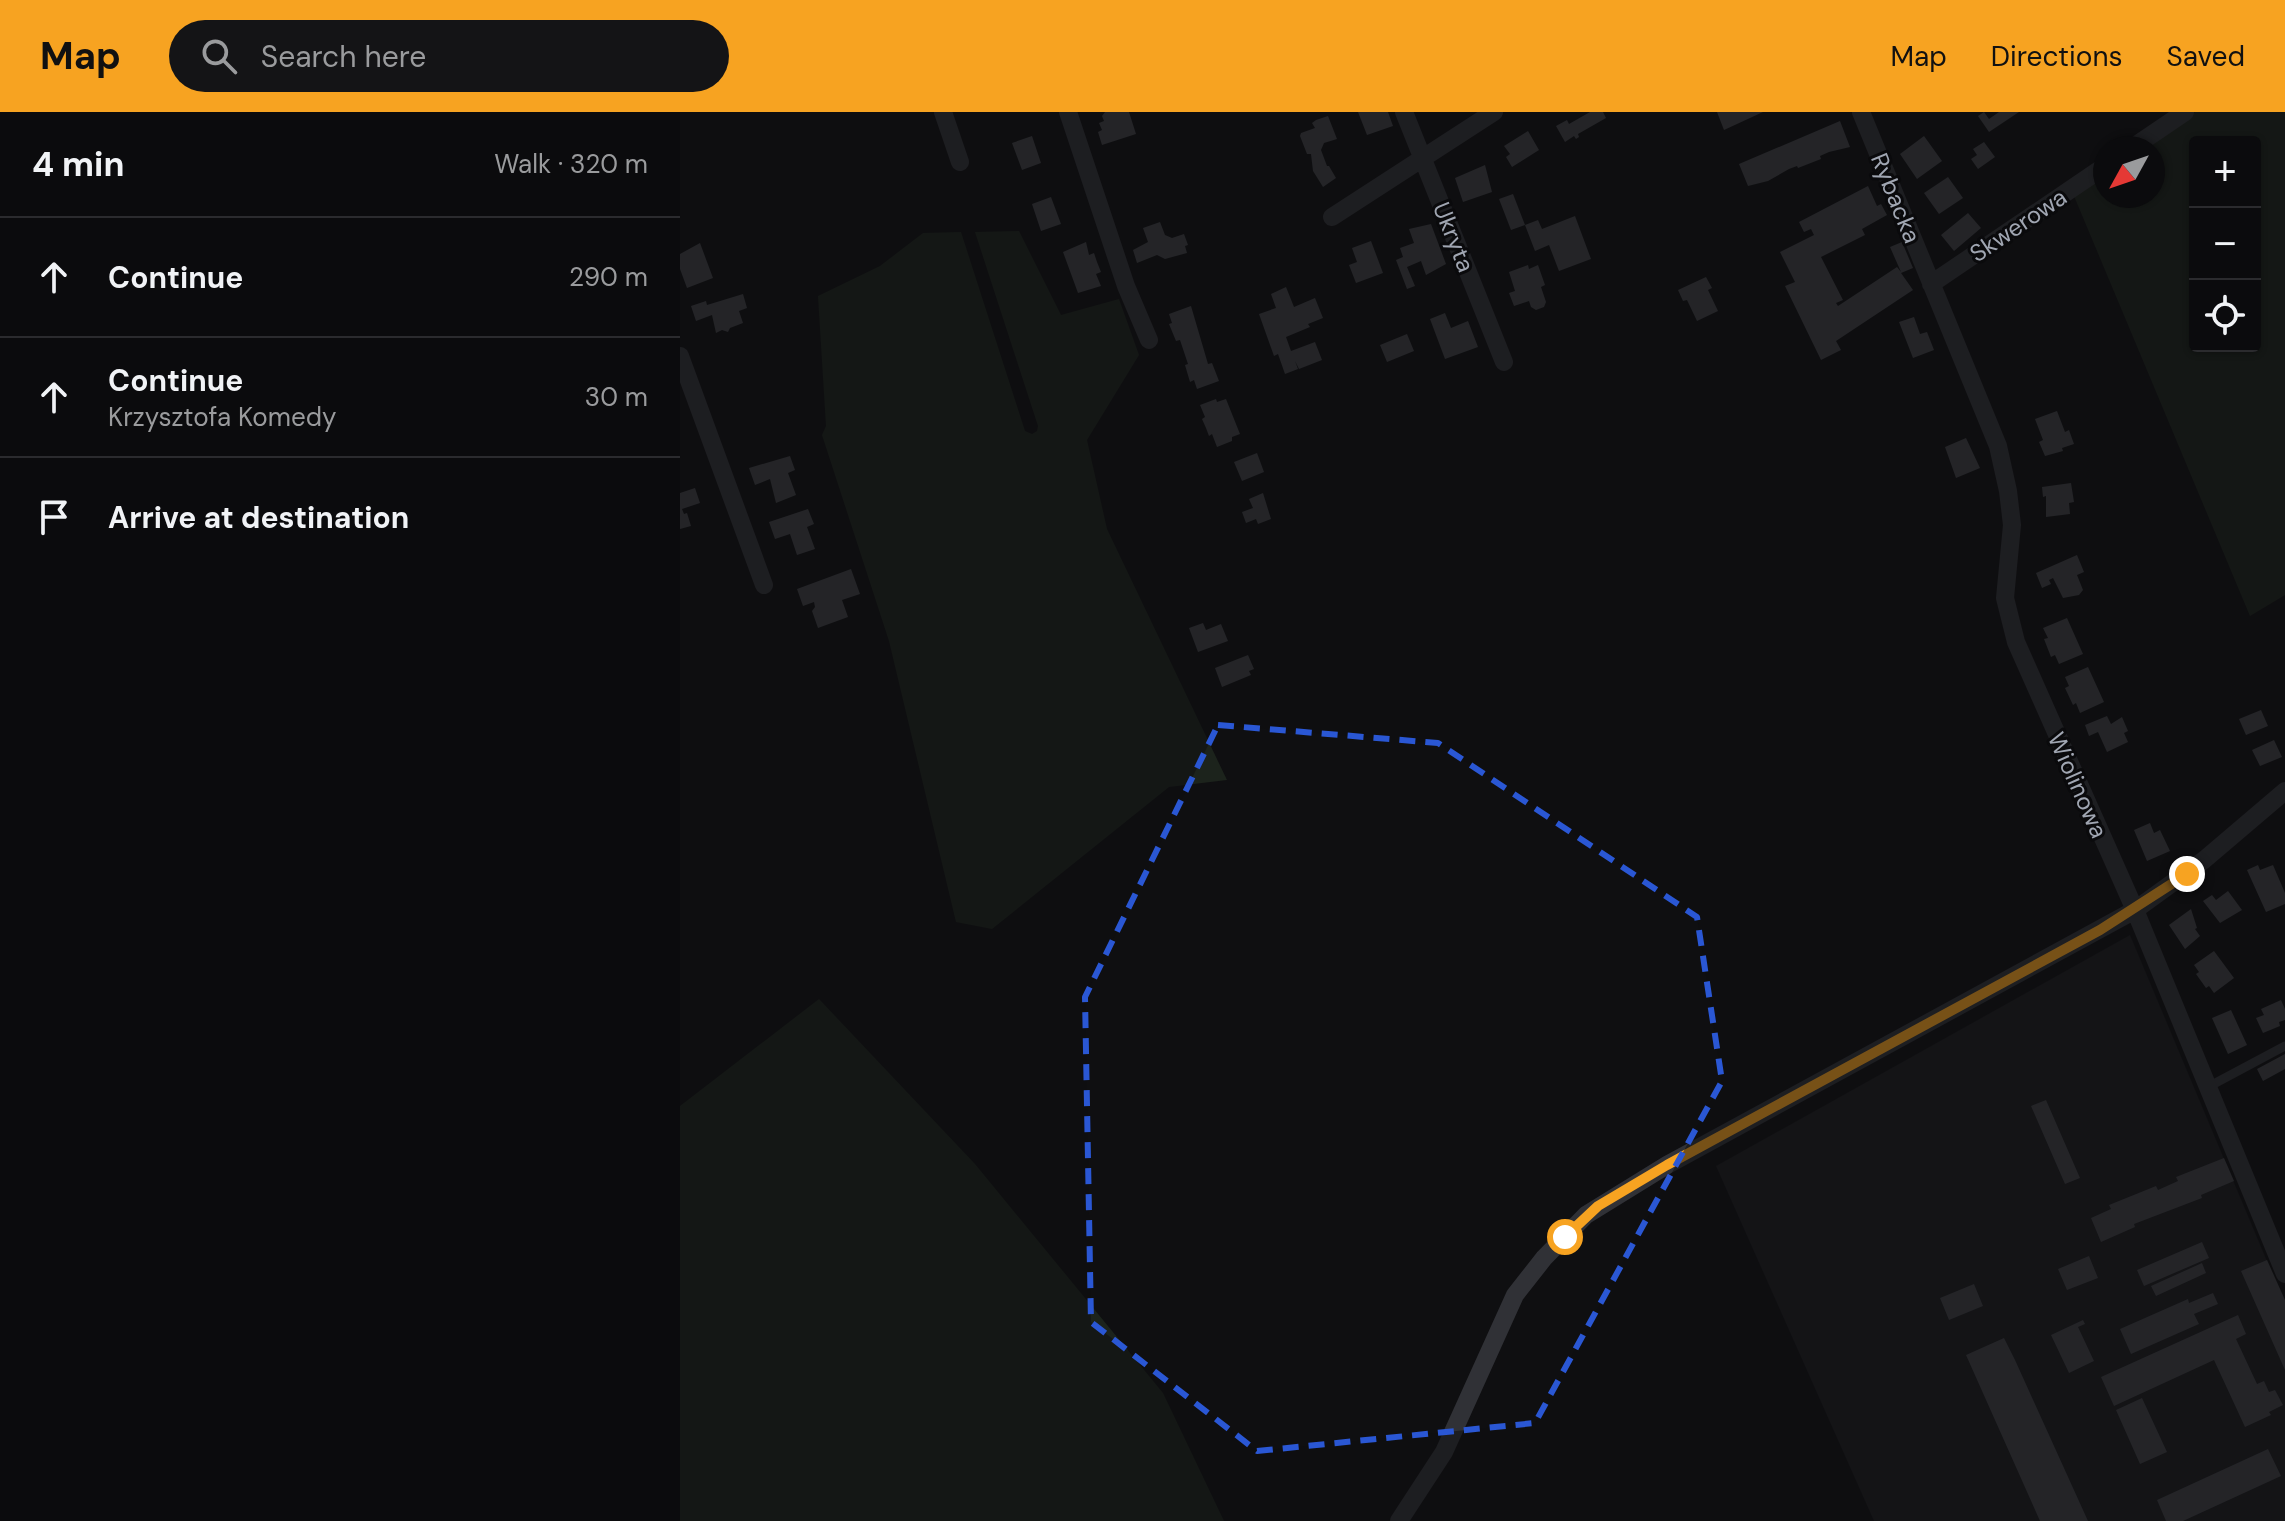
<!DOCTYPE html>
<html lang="en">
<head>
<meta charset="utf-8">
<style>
	:root { --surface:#0b0b0d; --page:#141416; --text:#f1f3f6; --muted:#9a9b9d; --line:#2b2b2e; --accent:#f7a321 }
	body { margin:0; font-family:"DM Sans",sans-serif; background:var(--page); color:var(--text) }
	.controls { position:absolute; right:24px; top:24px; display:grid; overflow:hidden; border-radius:8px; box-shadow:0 2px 6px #0004 }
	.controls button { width:72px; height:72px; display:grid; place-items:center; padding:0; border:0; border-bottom:2px solid var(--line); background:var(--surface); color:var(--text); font:40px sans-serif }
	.compass { position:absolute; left:1413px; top:24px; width:72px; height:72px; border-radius:50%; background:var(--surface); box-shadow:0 2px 6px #0004; rotate:230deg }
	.stop { position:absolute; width:24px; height:24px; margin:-18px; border:6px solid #f7a321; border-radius:50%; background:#fff }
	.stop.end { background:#f7a321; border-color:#fff; box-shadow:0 2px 8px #0008 }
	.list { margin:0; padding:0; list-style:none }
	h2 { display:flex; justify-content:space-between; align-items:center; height:104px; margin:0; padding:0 32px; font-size:34px }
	h2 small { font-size:26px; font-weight:400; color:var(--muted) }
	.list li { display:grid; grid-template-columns:52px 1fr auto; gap:24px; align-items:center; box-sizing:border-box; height:120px; padding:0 32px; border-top:2px solid var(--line) }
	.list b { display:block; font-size:30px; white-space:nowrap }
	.list p { margin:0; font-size:26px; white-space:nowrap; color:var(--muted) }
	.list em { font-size:26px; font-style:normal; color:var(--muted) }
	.icon { flex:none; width:44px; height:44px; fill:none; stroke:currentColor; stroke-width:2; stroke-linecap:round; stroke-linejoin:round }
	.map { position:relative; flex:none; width:1605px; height:1409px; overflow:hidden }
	header { display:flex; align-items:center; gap:48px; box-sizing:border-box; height:112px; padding:0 40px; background:var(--accent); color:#111 }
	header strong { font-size:38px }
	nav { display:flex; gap:44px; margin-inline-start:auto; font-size:28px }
	.search { width:560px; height:72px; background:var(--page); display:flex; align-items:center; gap:20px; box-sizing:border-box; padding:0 28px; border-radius:44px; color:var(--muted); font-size:30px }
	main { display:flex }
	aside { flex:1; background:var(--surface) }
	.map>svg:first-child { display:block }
</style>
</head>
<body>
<header>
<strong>Map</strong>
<div class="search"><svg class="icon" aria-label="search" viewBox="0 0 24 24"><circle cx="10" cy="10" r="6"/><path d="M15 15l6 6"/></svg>Search here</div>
<nav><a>Map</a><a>Directions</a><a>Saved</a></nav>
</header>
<main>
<aside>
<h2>4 min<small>Walk · 320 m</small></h2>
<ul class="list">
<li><svg class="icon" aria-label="ahead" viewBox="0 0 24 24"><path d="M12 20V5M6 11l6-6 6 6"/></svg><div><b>Continue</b></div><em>290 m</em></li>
<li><svg class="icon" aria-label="ahead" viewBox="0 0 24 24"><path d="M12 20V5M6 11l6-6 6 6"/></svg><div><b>Continue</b><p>Krzysztofa Komedy</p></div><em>30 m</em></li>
<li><svg class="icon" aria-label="arrive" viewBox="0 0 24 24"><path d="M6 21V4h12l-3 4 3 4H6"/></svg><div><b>Arrive at destination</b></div></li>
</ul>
</aside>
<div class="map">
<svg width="1605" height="1409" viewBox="0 0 1605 1409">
	<rect width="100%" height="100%" fill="#0f0f11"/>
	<path fill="#1b1b1e" d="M1450 823 1605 1192V1409H1194L1036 1054Z"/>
	<path fill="#1c231c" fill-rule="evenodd" d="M1515 0H1605V483L1570 504 1394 84 1425 62V84H1473V36H1463ZM1515 30H1575V234H1515Z
		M339 119 381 203 439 187 459 243 407 328 427 417 547 668 489 675 312 817 276 810 209 529 142 323 146 314 138 184 200 154 243 121 281 120 345 319 352 322 357 319 358 314 295 120Z
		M139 887 295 1052 483 1281 544 1409H0V994Z"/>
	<path fill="#3e3f44" d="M425 0H449L456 22 422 33 418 20 422 18 419 11 424 9 422 4Z
		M678 0H708L713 14 687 23Z
		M910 0H923L926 6 898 22 899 25 896 27 894 24 885 30 876 14 887 8 889 12Z
		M1037 0H1083L1044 18Z
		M1304 0 1309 7 1319 0H1339L1309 20 1298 4Z
		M648 4 657 27 644 31 641 38 647 54H649L656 66 643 75 633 59 631 42H627L620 24 621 21 635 16 632 11 636 8Z
		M1160 9 1170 35 1149 40 1140 44 1141 47 1118 56 1117 54 1109 57 1088 69 1068 74 1059 52Z
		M848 19 859 38 832 55 826 45 830 42 824 34Z
		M352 24 361 51 342 58 332 31Z
		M1244 24 1262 49 1237 67 1220 42Z
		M1304 30 1315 45 1298 57 1291 47 1297 43 1293 37Z
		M805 53 812 80 783 90 775 66Z
		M1268 65 1283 86 1259 102 1244 81Z
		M1188 74 1197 94 1201 92 1207 103 1182 117 1185 123 1141 145 1163 188 1156 191 1158 194 1217 155 1221 160 1210 135 1222 130 1233 156 1221 161 1233 178 1156 229 1161 238 1141 248 1105 174 1115 170 1100 140 1134 123 1131 117 1124 120 1119 110Z
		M833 82 845 113 831 118 819 87Z
		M371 85 381 112 361 119 352 92Z
		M1288 101 1301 116 1274 139 1261 123Z
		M895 104 911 147 879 159 869 133 855 139 845 113 858 108 862 117Z
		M480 110 485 123 492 126 504 122 508 133 505 134 507 141 485 147 477 143 457 151 453 138 468 130 463 116Z
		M751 112 766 152 746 163 741 149 727 155 735 174 727 177 716 148 723 145 720 136 734 131 729 117Z
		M691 129 703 161 676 171 669 153 677 150 672 136Z
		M406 130 409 143 414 141 417 150 421 160 416 162 421 174 398 181 383 140Z
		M20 131 33 166 7 176 0 157V142Z
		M848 153 849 157 858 153 865 173 861 175 866 190 864 195 856 198 851 195 849 189 834 194 829 181 835 179 829 160Z
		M1026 165 1032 176 1028 178 1038 199 1017 209 1007 188 1003 189 998 178Z
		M606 175 614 195 635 186 643 206 628 212 630 215 606 225 611 239 635 230 642 248 619 257 615 249 618 257 605 262 598 242 594 244 579 202 596 196 591 182Z
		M63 182 67 196 59 199 63 211 50 216 48 220 42 218 36 221 32 203 16 209 11 194 26 189 27 193Z
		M511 194 528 252 532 251 539 269 517 277 514 268 510 270 505 253 508 252 500 228 496 229 489 212 492 211 489 202Z
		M765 201 771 216 788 209 798 235 765 247 750 207Z
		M1234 205 1240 222 1247 220 1254 238 1233 246 1219 210Z
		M727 222 734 239 707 250 700 233Z
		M536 287 537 290 546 287 560 322 552 325V329L537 335 532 322 529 324 526 316 522 307 525 305 520 293Z
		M1377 299 1385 320 1389 318 1394 332 1382 336 1383 339 1365 344 1359 330 1363 328 1355 307Z
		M1286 326 1300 356 1276 366 1265 335Z
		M577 341 584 360 562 369 554 350Z
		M110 344 115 358 108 361 116 383 96 391 90 367 75 373 69 356Z
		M1391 371 1394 390 1389 391 1390 402 1366 405V384L1363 385 1362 375Z
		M15 376 20 391 2 397 4 402 7 401 11 414 0 417V381Z
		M583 381 591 407 578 412 576 407 566 411 562 400 573 396 569 387Z
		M128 397 134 412 127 415 135 437 117 443 110 422 95 427 89 410Z
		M1397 443 1404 460 1397 463 1403 478 1399 483 1383 486 1373 466 1369 468 1371 472 1362 476 1356 461Z
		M171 457 180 482 162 488 168 505 138 516 132 499 135 495 134 490 123 494 117 477Z
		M1387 506 1403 542 1379 552 1375 543 1371 545 1364 527 1368 526 1363 516Z
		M523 511 526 518 541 512 548 529 518 540 509 516Z
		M568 543 574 557 569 559 571 563 542 575 535 556Z
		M1408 555 1424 590 1400 601 1396 591 1393 593 1385 576 1389 574 1385 565Z
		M1581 598 1588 614 1566 623 1559 607Z
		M1427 604 1431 612 1442 605 1448 619 1444 621 1448 630 1427 640 1418 620 1409 624 1405 613Z
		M1594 628 1602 645 1580 654 1572 638Z
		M1470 711 1474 721 1480 718 1490 739 1467 749 1454 718Z
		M1578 753 1580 758 1593 753 1605 781V792L1586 800 1567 758Z
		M1548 779 1562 798 1540 811 1523 789 1532 783 1536 788Z
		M1511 797 1517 816 1515 817 1520 824 1505 837 1489 813Z
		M1534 839 1554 866 1534 881 1529 874 1526 876 1516 862 1519 860 1514 853Z
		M1601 888 1605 897V908L1599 910 1600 914 1583 921 1576 906 1584 903 1581 897Z
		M1551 898 1567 933 1548 942 1532 906Z
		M1605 942V957L1583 969 1577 957Z
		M1366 988 1400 1066 1385 1072 1351 994Z
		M1544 1046 1554 1069 1521 1083 1522 1086 1454 1112 1455 1115 1421 1130 1411 1106 1431 1097 1429 1093 1476 1074 1478 1078 1498 1069 1496 1065Z
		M1522 1130 1529 1146 1464 1174 1457 1158Z
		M1409 1144 1418 1166 1387 1178 1378 1157Z
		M1587 1148 1605 1188V1258L1561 1159Z
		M1522 1151 1526 1161 1476 1184 1471 1174Z
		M1294 1172 1303 1194 1269 1208 1260 1186Z
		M1533 1181 1538 1192 1514 1202 1519 1212 1451 1242 1440 1217 1508 1187 1509 1191Z
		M1558 1203 1566 1222 1556 1227 1577 1272 1584 1269 1589 1280 1595 1278 1603 1293 1589 1300 1591 1303 1565 1315 1534 1248 1434 1294 1421 1265Z
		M1403 1208 1405 1212 1398 1215 1414 1249 1389 1261 1371 1223Z
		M1324 1226 1335 1248 1408 1409H1360L1286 1243Z
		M1462 1286 1487 1340 1460 1352 1436 1298Z
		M1588 1337 1601 1364 1503 1409H1486L1477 1388Z"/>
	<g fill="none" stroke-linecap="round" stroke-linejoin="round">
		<path stroke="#303136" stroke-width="9" d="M1528 975 1605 934"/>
		<path stroke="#303136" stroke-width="18" d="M263 0 280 50
			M388 0 446 174 469 228
			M724 0 824 250
			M1181 0 1318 334 1328 379 1332 413 1325 486 1336 530 1455 798 1605 1162
			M1452 36 1505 0
			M652 105 814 0
			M1251 172 1425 54
			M0 244 84 473
			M719 1409 764 1340 835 1183 864 1146 906 1103 987 1053 1455 798 1524 748 1605 679"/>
	</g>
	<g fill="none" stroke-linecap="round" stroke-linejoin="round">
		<path stroke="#f7a321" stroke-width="10" d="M885 1125 918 1094 987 1053 1420 818 1507 762"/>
	</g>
	<path d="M0 0H1605V1409H0ZM538 613 758 631 1017 805 1042 969 855 1311 577 1339 411 1210 405 885Z" fill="#0f0f11" fill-opacity=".55" fill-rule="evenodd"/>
	<path fill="none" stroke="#2a57d4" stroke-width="6" stroke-dasharray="16 10" stroke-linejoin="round" d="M538 613 758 631 1017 805 1042 969 855 1311 577 1339 411 1210 405 885Z"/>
	<g text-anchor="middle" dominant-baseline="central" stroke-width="6" stroke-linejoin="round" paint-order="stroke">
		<g font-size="24" fill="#a0a6b2" stroke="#0a0a0c">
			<text transform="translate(1216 86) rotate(68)">Rybacka</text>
			<text transform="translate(1338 113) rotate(-34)">Skwerowa</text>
			<text transform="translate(774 125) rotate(68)">Ukryta</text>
			<text transform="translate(1398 673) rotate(66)">Wiolinowa</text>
		</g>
	</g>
</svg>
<div class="controls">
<button>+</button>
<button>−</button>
<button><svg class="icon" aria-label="locate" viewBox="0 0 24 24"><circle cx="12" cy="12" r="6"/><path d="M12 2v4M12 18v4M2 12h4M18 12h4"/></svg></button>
</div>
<svg class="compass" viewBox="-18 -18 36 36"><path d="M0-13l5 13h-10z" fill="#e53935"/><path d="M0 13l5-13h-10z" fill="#9a9b9d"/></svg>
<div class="stop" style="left:885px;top:1125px"></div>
<div class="stop end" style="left:1507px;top:762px"></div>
</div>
</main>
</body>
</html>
